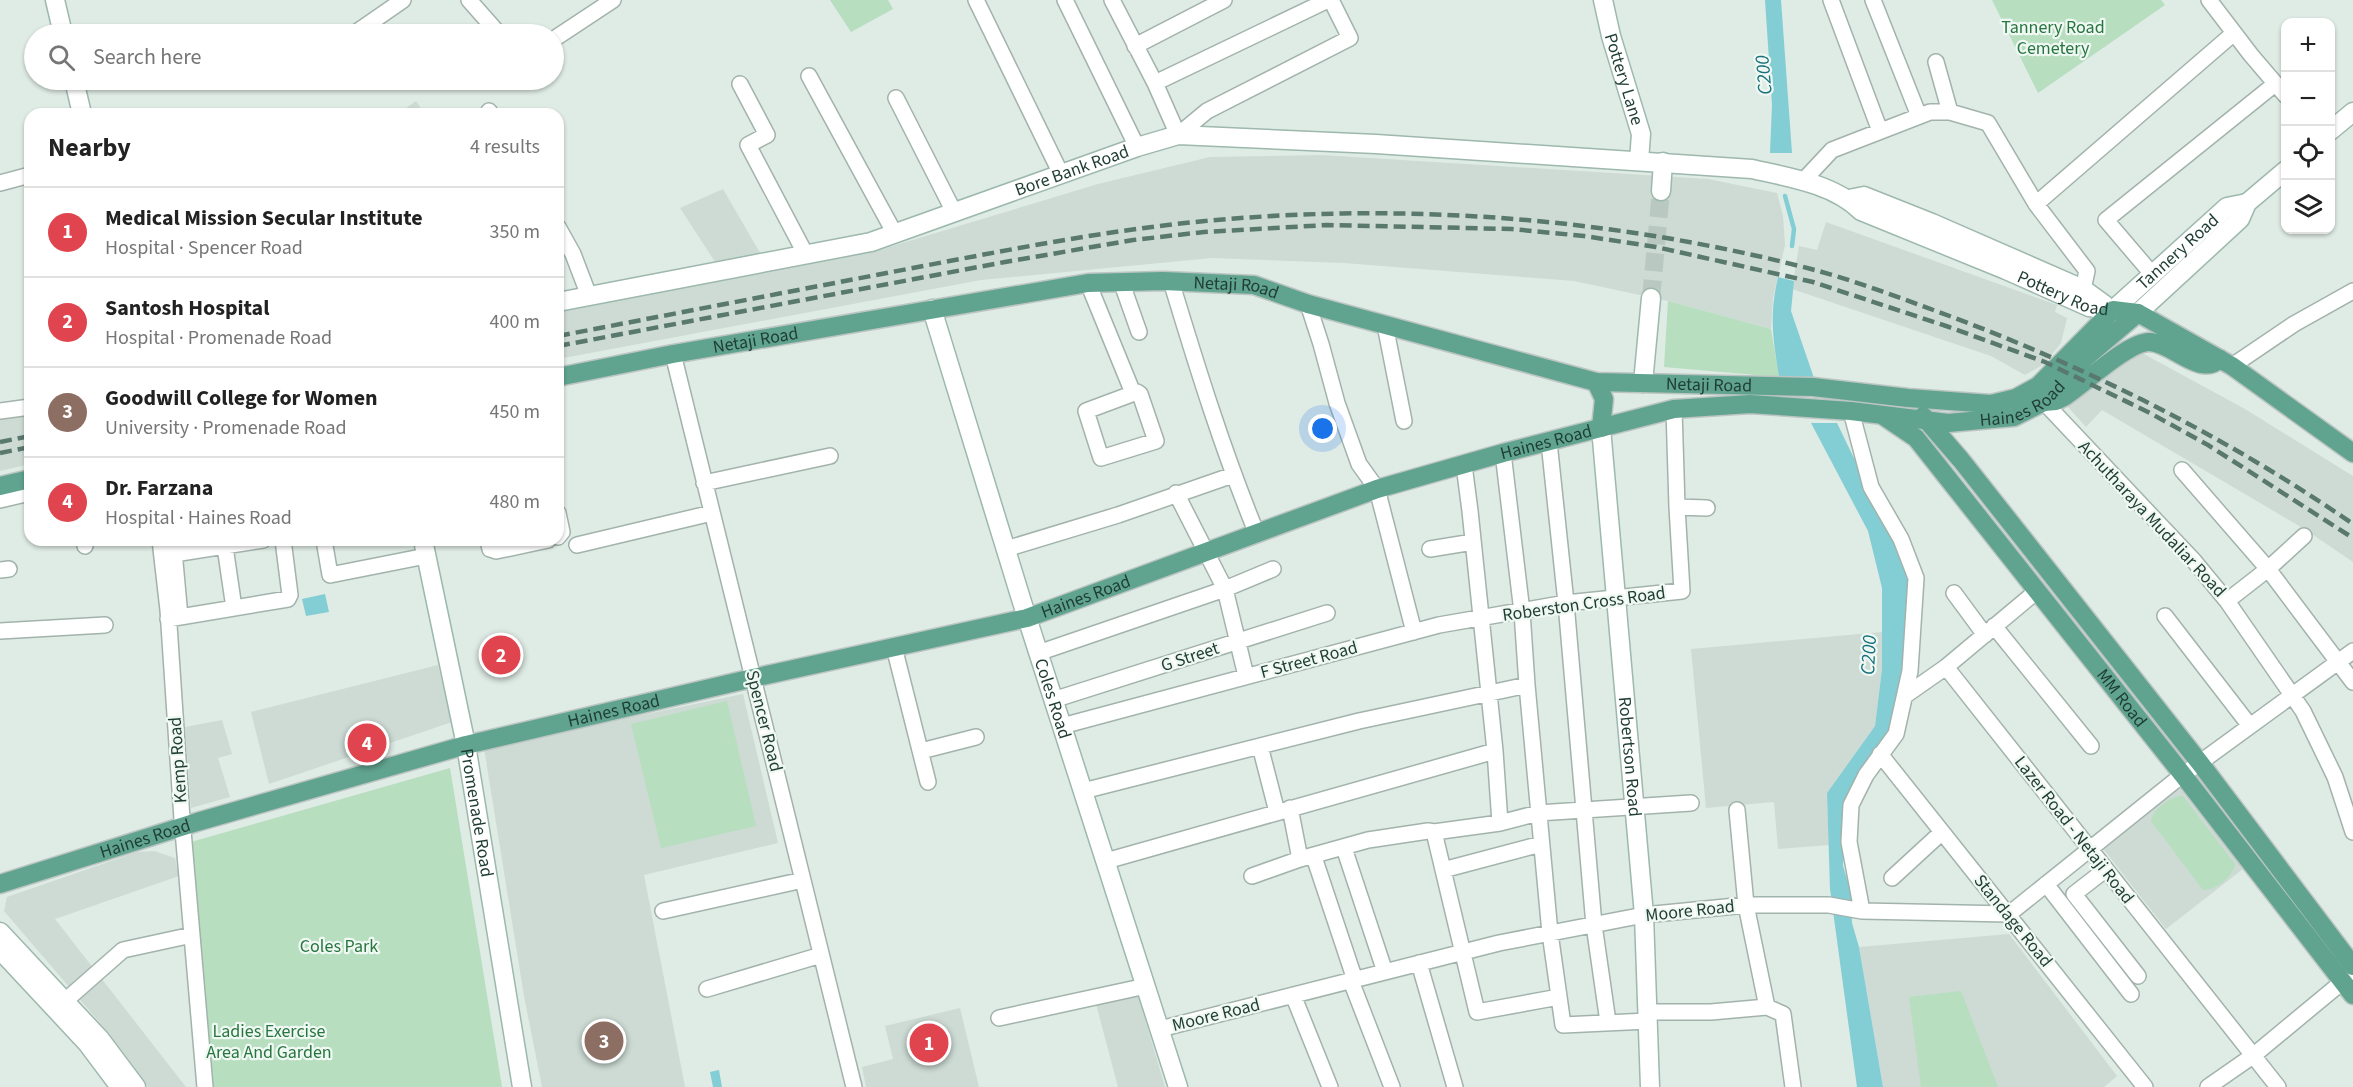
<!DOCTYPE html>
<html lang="en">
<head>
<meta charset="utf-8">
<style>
	:root { --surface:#fff; --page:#f6f6f6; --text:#222; --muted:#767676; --line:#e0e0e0; --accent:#1a73e8 }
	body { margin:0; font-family:"Source Sans 3",sans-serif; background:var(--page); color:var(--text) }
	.controls { position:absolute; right:18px; top:18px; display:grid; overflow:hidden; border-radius:12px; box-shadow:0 2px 4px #0004 }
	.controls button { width:54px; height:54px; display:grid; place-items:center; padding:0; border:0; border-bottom:2px solid var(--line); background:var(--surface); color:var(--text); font:30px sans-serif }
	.you { position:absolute; left:1323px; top:429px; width:21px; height:21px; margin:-15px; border:4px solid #fff; border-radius:50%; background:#1a73e8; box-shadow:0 0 0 9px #1a73e833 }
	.badge { display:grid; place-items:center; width:39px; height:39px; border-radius:50%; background:var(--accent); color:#fff; font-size:20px; font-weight:700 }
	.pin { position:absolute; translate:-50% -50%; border:3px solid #fff; box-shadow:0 2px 6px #0006 }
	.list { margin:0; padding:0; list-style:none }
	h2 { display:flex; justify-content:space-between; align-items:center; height:78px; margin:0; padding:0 24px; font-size:26px }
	h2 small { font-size:20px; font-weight:400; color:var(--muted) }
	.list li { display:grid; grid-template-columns:39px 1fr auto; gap:18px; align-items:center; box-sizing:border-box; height:90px; padding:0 24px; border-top:2px solid var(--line) }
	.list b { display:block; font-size:22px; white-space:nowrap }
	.list p { margin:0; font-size:20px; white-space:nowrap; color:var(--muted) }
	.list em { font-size:20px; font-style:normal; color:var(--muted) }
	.icon { flex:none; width:33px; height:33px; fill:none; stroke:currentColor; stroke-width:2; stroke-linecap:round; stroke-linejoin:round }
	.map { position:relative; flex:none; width:2353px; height:1087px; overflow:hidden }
	.search { position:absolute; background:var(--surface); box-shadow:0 2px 4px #0004; left:24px; top:24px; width:540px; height:66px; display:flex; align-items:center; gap:15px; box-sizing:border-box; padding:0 21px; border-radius:33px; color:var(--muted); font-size:22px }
	.panel { position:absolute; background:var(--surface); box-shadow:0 2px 4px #0004; left:24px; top:108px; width:540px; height:438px; border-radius:18px }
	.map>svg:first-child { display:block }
</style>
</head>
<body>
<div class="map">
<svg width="2353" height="1087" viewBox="0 0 2353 1087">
	<rect width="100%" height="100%" fill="#dfebe5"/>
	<path fill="#cddbd4" d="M416 101 425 114H398Z
		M1322 155 1708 179 1777 193 1783 216 1785 245 1773 298 1771 329 1668 301 1574 281 1344 263 1212 258 981 280 558 359V310L876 251 1098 184 1210 157Z
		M723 189 763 258 719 268 680 208Z
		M1826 222 2057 305 2055 312 2067 318 2061 343 2044 364 2025 375 1991 356 1792 289 1799 246 1817 250Z
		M2109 344 2118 350 2142 353 2245 409 2353 476V562L2306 530 2102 410 2086 427 2059 397Z
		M30 414V464L0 471V420Z
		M1882 632V669L1875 726 1827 793 1829 845 1778 849 1774 802 1706 808 1691 649Z
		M438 665 452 722 269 784 251 712Z
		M743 694 778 843 644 875 685 1087H542L524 996 484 748Z
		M222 720 232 754 218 758 230 797 191 808 185 727Z
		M2178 786 2243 869 2166 929 2101 846Z
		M154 851 175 858 179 876 55 919 186 1087H148L106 1030 4 911 7 897 137 852Z
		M2009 934 2117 1076 2104 1087H1883L1859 947Z
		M1138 995 1165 1087H1118L1096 1004Z
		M960 1008 979 1087H866L862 1067 893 1059 885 1026Z"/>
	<path fill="#b6debf" d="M830 0H888L893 9 851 32Z
		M1992 0H2161L2165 5 2038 93Z
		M1668 301 1771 329 1779 377 1664 367Z
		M727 701 756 826 661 848 631 724Z
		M450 768 502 1087H212L191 842Z
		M2179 796H2183L2235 864C2233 877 2216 890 2203 890L2151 821C2154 808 2167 800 2179 796Z
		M1961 991 1998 1087H1921L1909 997Z"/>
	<path fill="#83cdd5" d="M1765 0H1781L1792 153H1770L1772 105Z
		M1778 277 1794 281 1791 311 1815 381 1802 377H1779C1773 338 1769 317 1778 277Z
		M1811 423H1837L1907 568 1910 599 1902 678 1895 714 1885 739 1844 819 1843 866 1851 892 1852 923 1859 947 1883 1087H1857L1830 889 1827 793 1875 726 1882 669V588L1868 531Z
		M325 594 329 612 306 616 302 599Z
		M719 1070 722 1087H713L710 1072Z"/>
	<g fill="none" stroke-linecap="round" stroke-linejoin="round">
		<path stroke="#83cdd5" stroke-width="4.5" d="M1785 196 1794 229 1792 246"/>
		<path stroke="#b9c8c1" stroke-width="18" stroke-dasharray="18 9" stroke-linecap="butt" d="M1651 298 1661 191"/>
		<g stroke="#a2b3ac" stroke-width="18">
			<path id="street" d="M469 0 499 34
				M976 0 1061 174
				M1065 0 1137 147
				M1112 0 1155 83 1178 135 1207 111 1350 38 1331 0
				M1831 0 1880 131
				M1873 0 1919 116
				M2209 0 2251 55 2286 96
				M354 34 403 0
				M554 39 613 0
				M1135 46 1224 0
				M1936 62 1950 112
				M809 76 895 234
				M1155 83 1328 0
				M740 84 767 135 748 145 806 255
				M896 98 954 212
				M489 111 491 114
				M1803 181 1832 150 1930 112H1950L1988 123 2036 204 2087 271 2083 289
				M0 183 30 175
				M2036 204 2234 33
				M558 227 573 254 589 296
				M2152 274 2106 220 2275 84
				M1121 281 1139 332
				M1171 281C1197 367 1223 451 1257 534
				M1088 283 1133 393
				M1308 304 1321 344 1337 403 1359 464 1377 489 1414 632
				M1385 325 1404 421
				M673 354 854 1087
				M2232 366 2294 324 2353 291
				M1137 392 1140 394 1156 441 1101 458 1086 411Z
				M2044 402 2194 561 2227 601 2303 711 2335 777 2353 832
				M0 411 30 407
				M1851 411 1871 487 1901 539 1916 578 1910 671 1896 734 1866 775 1851 805 1849 842 1862 911
				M1549 442 1566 603 1594 925 1608 1022
				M1464 465 1470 511 1495 751
				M2182 470 2268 569 2353 682
				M704 483 830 456
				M1176 493 1225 589 1246 676
				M0 500 30 493
				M1677 507 1707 508
				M558 513 562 532 558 537
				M84 540 85 546
				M160 540 168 610 182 819 205 1087
				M173 540 180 617
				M224 540 234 608
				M324 540 330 575 426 556
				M488 540 490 549 496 551 548 540
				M577 545 712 513
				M1006 549 1118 515 1233 475
				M1430 549 1473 542
				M174 554 263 540
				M0 570 9 569
				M2038 590 1946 667 2278 1087
				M1954 593 1985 635
				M2227 601 2268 569 2304 536
				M2165 616 2250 726
				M168 619 288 599 290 595 283 540
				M1994 626 2091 746
				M0 631 105 625
				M894 647 928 782
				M1038 653 1225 589 1273 569
				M1527 685 1550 933 1563 1025 1648 1021
				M1906 695 1946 667
				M1053 700 1327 613
				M1062 726 1439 625 1566 603 1682 591 1677 507 1674 409
				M1260 746 1277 812
				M921 751 976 737
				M1880 754 2145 1087
				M1083 791 1359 721 1527 685 1522 612 1503 453
				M1290 808 1300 859
				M1737 810 1746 905 1767 1007 1783 1014 1793 1087
				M1500 823 1434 832 1477 1012 1559 997
				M1344 848 1385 972
				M1314 857 1355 980
				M1106 861 1495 751 1500 823 1538 813 1691 803
				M1443 870 1541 844
				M2105 870 2074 894 2138 976
				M1252 876 1300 859 1368 840 1428 831 1434 832
				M1892 878 1941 833
				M2046 884 2131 994
				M663 911 803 880
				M1419 963 1455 1087
				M1351 981 1392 1087
				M707 989 821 955
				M1293 995 1330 1087
				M65 1001 123 950 192 935
				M1647 1012H1711L1767 1007
				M999 1018 1146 986
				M1160 1029 1499 943 1644 915 1746 905H1829L1862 911 2009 914 2176 780 2353 651
				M2208 1087 2254 1055 2353 973"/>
		</g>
		<g stroke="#9db8ad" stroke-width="21">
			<g id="secondary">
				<path d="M55 0 63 34"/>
				<path id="s1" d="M1603 0 1611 36 1641 134 1639 161"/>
				<path d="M74 80 82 114"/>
				<path d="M2330 131 2353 112"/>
				<path d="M1661 191 1663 162"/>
				<path d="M1849 199 1864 196 1932 223 2083 289 2105 305"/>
				<path id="s2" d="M558 302 871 242 1137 147 1178 135 1376 144 1752 169C1788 177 1834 184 1861 211L2006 270 2089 307 2113 310"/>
				<path id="s3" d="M932 309 1022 602 1178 1087"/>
				<path id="s4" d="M2113 310 2227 207 2247 203"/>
				<path d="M2138 313 2240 219 2247 203 2286 170"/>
				<path d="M1643 383 1651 298"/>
				<path id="s5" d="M1601 428 1644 915 1650 1087"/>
				<path id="s6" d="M423 540 466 745 522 1087"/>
				<path d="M0 932 100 1039 136 1087"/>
				<path d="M3 953 87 1043 120 1087"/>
			</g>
		</g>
		<g stroke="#bcc5c2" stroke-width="21">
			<g id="primary">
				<path id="s7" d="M558 377 673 354 1088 283 1163 281 1254 285 1308 304 1596 382 1813 387 1908 398 1991 404 2016 398 2038 386 2113 310 2138 313 2232 366 2353 453"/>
				<path d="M1596 382 1604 399 1601 428"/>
				<path d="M2044 402 2056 401 2064 397C2083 385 2128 342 2149 342 2172 342 2199 378 2220 359"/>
				<path d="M1923 416 1961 460 2200 763 2353 966"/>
				<path id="s8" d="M1885 417 1916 438 2183 775 2353 995"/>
				<path d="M0 486 30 479"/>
				<path id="s9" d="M0 884 197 822 466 745 753 678 1027 618 1377 489 1503 453 1674 409 1750 404 1851 411 1948 423 2014 417 2044 402 2084 359 2138 313"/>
			</g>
		</g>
		<use href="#street" stroke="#fff" stroke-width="15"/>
		<use href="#secondary" stroke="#fff" stroke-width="18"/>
		<use href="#primary" stroke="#60a48f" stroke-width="18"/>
		<path stroke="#59786e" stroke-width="4.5" stroke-dasharray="12 6" stroke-linecap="butt" d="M558 336C678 313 798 290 918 267 1013 249 1109 230 1205 221 1408 202 1615 218 1811 269 1853 280 1895 296 1936 311 2083 365 2224 435 2353 524
			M558 346 1005 262 1133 240 1204 232 1327 225 1512 229 1584 236 1656 247 1813 282 1949 327 2045 362 2150 413 2208 445 2353 538
			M0 442 30 436
			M0 453 30 447"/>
	</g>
	<g text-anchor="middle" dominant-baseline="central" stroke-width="4.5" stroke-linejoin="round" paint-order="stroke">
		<g font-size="18" fill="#277640" stroke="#f0f8f3">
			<text x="2053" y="27">Tannery Road<tspan x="2053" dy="21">Cemetery</tspan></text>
			<text x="339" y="946">Coles Park</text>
			<text x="269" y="1031">Ladies Exercise<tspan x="269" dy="21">Area And Garden</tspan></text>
		</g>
		<g font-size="18" fill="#1f3d33" stroke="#f0f8f3">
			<text stroke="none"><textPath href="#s1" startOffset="82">Pottery Lane</textPath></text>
			<text stroke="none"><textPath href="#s2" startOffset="532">Bore Bank Road</textPath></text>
			<text stroke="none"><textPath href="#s4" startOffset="87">Tannery Road</textPath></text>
			<text stroke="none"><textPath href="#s7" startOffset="687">Netaji Road</textPath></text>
			<text stroke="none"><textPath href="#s2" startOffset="1556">Pottery Road</textPath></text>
			<text stroke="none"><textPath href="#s7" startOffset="201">Netaji Road</textPath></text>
			<text stroke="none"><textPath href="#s7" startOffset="1173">Netaji Road</textPath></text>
			<text stroke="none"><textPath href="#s9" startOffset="2096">Haines Road</textPath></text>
			<text stroke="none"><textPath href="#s9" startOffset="1610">Haines Road</textPath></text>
			<text transform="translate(2152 519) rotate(47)">Achutharaya Mudaliar Road</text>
			<text stroke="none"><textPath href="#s9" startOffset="1124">Haines Road</textPath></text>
			<text transform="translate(1584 604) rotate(-8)">Roberston Cross Road</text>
			<text transform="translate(1190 657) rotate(-18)">G Street</text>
			<text transform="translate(1309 660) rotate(-15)">F Street Road</text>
			<text stroke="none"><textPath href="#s8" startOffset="369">MM Road</textPath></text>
			<text stroke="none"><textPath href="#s3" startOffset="408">Coles Road</textPath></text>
			<text stroke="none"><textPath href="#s9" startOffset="638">Haines Road</textPath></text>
			<text transform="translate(764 721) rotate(76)">Spencer Road</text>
			<text stroke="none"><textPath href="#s5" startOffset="330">Robertson Road</textPath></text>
			<text transform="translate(178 760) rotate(-94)">Kemp Road</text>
			<text stroke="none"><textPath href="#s6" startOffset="278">Promenade Road</textPath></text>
			<text transform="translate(2074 830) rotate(52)">Lazer Road - Netaji Road</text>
			<text stroke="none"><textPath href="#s9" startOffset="152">Haines Road</textPath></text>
			<text transform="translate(1690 911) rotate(-6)">Moore Road</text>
			<text transform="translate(2013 921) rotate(51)">Standage Road</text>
			<text transform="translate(1216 1015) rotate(-14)">Moore Road</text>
		</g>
		<g font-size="20" font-style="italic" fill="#16717c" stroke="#f0f8f3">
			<text transform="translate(1764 75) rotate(-95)">C200</text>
			<text transform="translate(1869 655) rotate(-87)">C200</text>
		</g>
	</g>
</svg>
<div class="controls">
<button>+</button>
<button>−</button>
<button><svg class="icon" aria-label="locate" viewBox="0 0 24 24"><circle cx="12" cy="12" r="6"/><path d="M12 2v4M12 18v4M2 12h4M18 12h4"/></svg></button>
<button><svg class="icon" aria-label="layers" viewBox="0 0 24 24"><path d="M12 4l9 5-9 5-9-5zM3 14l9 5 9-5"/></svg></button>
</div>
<div class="you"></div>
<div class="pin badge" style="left:929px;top:1043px;background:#e0444e">1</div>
<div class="pin badge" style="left:501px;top:655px;background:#e0444e">2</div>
<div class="pin badge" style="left:604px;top:1041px;background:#8d6e63">3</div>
<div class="pin badge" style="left:367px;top:743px;background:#e0444e">4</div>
<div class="search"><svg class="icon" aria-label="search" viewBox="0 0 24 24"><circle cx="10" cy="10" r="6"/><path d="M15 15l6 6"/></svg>Search here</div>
<section class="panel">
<h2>Nearby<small>4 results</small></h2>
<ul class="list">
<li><span class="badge" style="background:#e0444e">1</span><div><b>Medical Mission Secular Institute</b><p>Hospital · Spencer Road</p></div><em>350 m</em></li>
<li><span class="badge" style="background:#e0444e">2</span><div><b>Santosh Hospital</b><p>Hospital · Promenade Road</p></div><em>400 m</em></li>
<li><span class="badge" style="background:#8d6e63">3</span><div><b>Goodwill College for Women</b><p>University · Promenade Road</p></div><em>450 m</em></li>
<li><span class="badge" style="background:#e0444e">4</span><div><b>Dr. Farzana</b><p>Hospital · Haines Road</p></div><em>480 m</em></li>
</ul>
</section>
</div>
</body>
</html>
